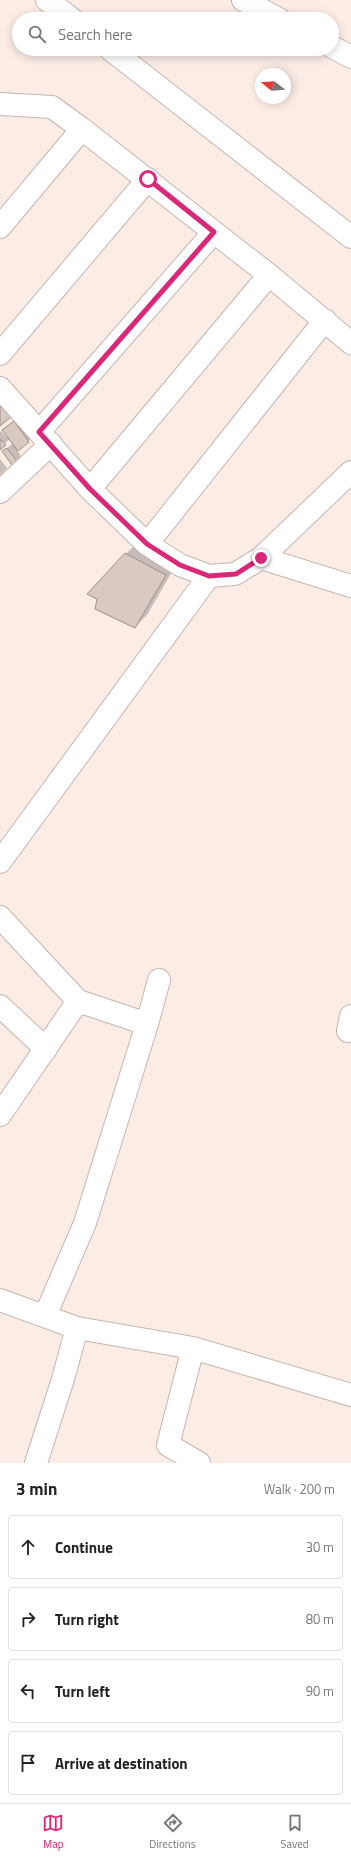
<!DOCTYPE html>
<html lang="en">
<head>
<meta charset="utf-8">
<style>
	:root { --surface:#fff; --page:#f2f2f2; --text:#222; --muted:#767676; --line:#e0e0e0; --accent:#db2777 }
	body { margin:0; font-family:"Titillium Web",sans-serif; background:var(--page); color:var(--text) }
	.compass { position:absolute; left:255px; top:68px; width:36px; height:36px; border-radius:50%; background:var(--surface); box-shadow:0 2px 10px #0003; rotate:287deg }
	.stop { position:absolute; width:12px; height:12px; margin:-9px; border:3px solid #db2777; border-radius:50%; background:#fff }
	.stop.end { background:#db2777; border-color:#fff; box-shadow:0 1px 4px #0008 }
	.list { margin:0; padding:0; list-style:none }
	h2 { display:flex; justify-content:space-between; align-items:center; height:52px; margin:0; padding:0 16px; font-size:17px }
	h2 small { font-size:13px; font-weight:400; color:var(--muted) }
	.list li { display:grid; grid-template-columns:26px 1fr auto; gap:12px; align-items:center; box-sizing:border-box; height:64px; margin:0 8px 8px; padding:0 8px; border:1px solid var(--line); border-radius:4px }
	.list b { display:block; font-size:15px; white-space:nowrap }
	.list em { font-size:13px; font-style:normal; color:var(--muted) }
	.icon { flex:none; width:22px; height:22px; fill:none; stroke:currentColor; stroke-width:2; stroke-linecap:round; stroke-linejoin:round }
	.map { position:relative; flex:none; width:351px; height:1463px; overflow:hidden }
	.search { position:absolute; background:var(--surface); box-shadow:0 2px 10px #0003; left:12px; right:12px; top:12px; height:44px; display:flex; align-items:center; gap:10px; box-sizing:border-box; padding:0 14px; border-radius:22px; color:var(--muted); font-size:15px }
	.sheet { height:340px; background:var(--surface) }
	nav { display:flex; justify-content:space-around; align-items:center; box-sizing:border-box; height:56px; border-top:1px solid var(--line); background:var(--surface); font-size:11px; color:var(--muted) }
	nav a { display:grid; justify-items:center; gap:2px }
	nav .on { color:var(--accent) }
	.map>svg:first-child { display:block }
</style>
</head>
<body>
<div class="map">
<svg width="351" height="1463" viewBox="0 0 351 1463">
	<rect width="100%" height="100%" fill="#fbece6"/>
	<path fill="#0003" d="M18 417 33 437 17 450 23 459 19 463 4 451 13 443 10 439 0 448V432L1 431 6 437 8 436 3 430Z
		M0 459 7 468 0 475Z
		M138 542 177 563 147 615 135 627 126 554Z"/>
	<path fill="#d8cac3" stroke="#9c8e88" d="M0 403 11 417 0 426Z
		M14 421 29 442 18 451 2 430Z
		M0 439 6 445 0 450Z
		M7 448 19 464 14 468 2 451Z
		M125 553 166 575 135 628 95 609 97 599 87 594Z"/>
	<g fill="none" stroke-linecap="round" stroke-linejoin="round">
		<g stroke="#c4b6b0" stroke-width="24">
			<path id="street" d="M47 0 72 19
				M243 0 279 19
				M332 47 351 57
				M110 49 351 237
				M0 104 52 107 82 129
				M0 227 82 129 269 275 351 343
				M0 354 148 179
				M0 388 90 489 147 544 180 565 209 576
				M39 432 214 232
				M90 489 269 275
				M0 492 51 444
				M147 544 325 320
				M261 558 351 586
				M0 862 209 576 235 574 261 558 351 472
				M0 917 78 1001
				M0 1006 46 1049
				M348 1031 351 1016
				M0 1115 78 1001 147 1024
				M0 1300 77 1328 63 1379 36 1463
				M45 1316 85 1223 147 1024 159 980
				M77 1328 193 1348 351 1395
				M193 1348 168 1445 199 1463"/>
		</g>
		<use href="#street" stroke="#fff" stroke-width="22"/>
	</g>
	<g fill="none" stroke-linecap="round" stroke-linejoin="round">
		<path stroke="#db2777" stroke-width="5" d="M148 179 214 232 39 432 90 489 147 544 180 565 209 576 236 574 261 558"/>
	</g>
</svg>
<svg class="compass" viewBox="-18 -18 36 36"><path d="M0-13l5 13h-10z" fill="#e53935"/><path d="M0 13l5-13h-10z" fill="#767676"/></svg>
<div class="stop" style="left:148px;top:179px"></div>
<div class="stop end" style="left:261px;top:558px"></div>
<div class="search"><svg class="icon" aria-label="search" viewBox="0 0 24 24"><circle cx="10" cy="10" r="6"/><path d="M15 15l6 6"/></svg>Search here</div>
</div>
<section class="sheet">
<h2>3 min<small>Walk · 200 m</small></h2>
<ul class="list">
<li><svg class="icon" aria-label="ahead" viewBox="0 0 24 24"><path d="M12 20V5M6 11l6-6 6 6"/></svg><div><b>Continue</b></div><em>30 m</em></li>
<li><svg class="icon" aria-label="right" viewBox="0 0 24 24"><path d="M7 20v-9h11M14 6l5 5-5 5"/></svg><div><b>Turn right</b></div><em>80 m</em></li>
<li><svg class="icon" aria-label="left" viewBox="0 0 24 24"><path d="M17 20v-9H6M10 6l-5 5 5 5"/></svg><div><b>Turn left</b></div><em>90 m</em></li>
<li><svg class="icon" aria-label="arrive" viewBox="0 0 24 24"><path d="M6 21V4h12l-3 4 3 4H6"/></svg><div><b>Arrive at destination</b></div></li>
</ul>
</section>
<nav>
<a class="on"><svg class="icon" aria-label="map" viewBox="0 0 24 24"><path d="M3 6l6-2 6 2 6-2v14l-6 2-6-2-6 2zM9 4v14M15 6v14"/></svg>Map</a>
<a><svg class="icon" aria-label="directions" viewBox="0 0 24 24"><path d="M12 3l9 9-9 9-9-9zM9 14v-3h6M13 9l2 2-2 2"/></svg>Directions</a>
<a><svg class="icon" aria-label="saved" viewBox="0 0 24 24"><path d="M7 4h10v16l-5-4-5 4z"/></svg>Saved</a>
</nav>
</body>
</html>
